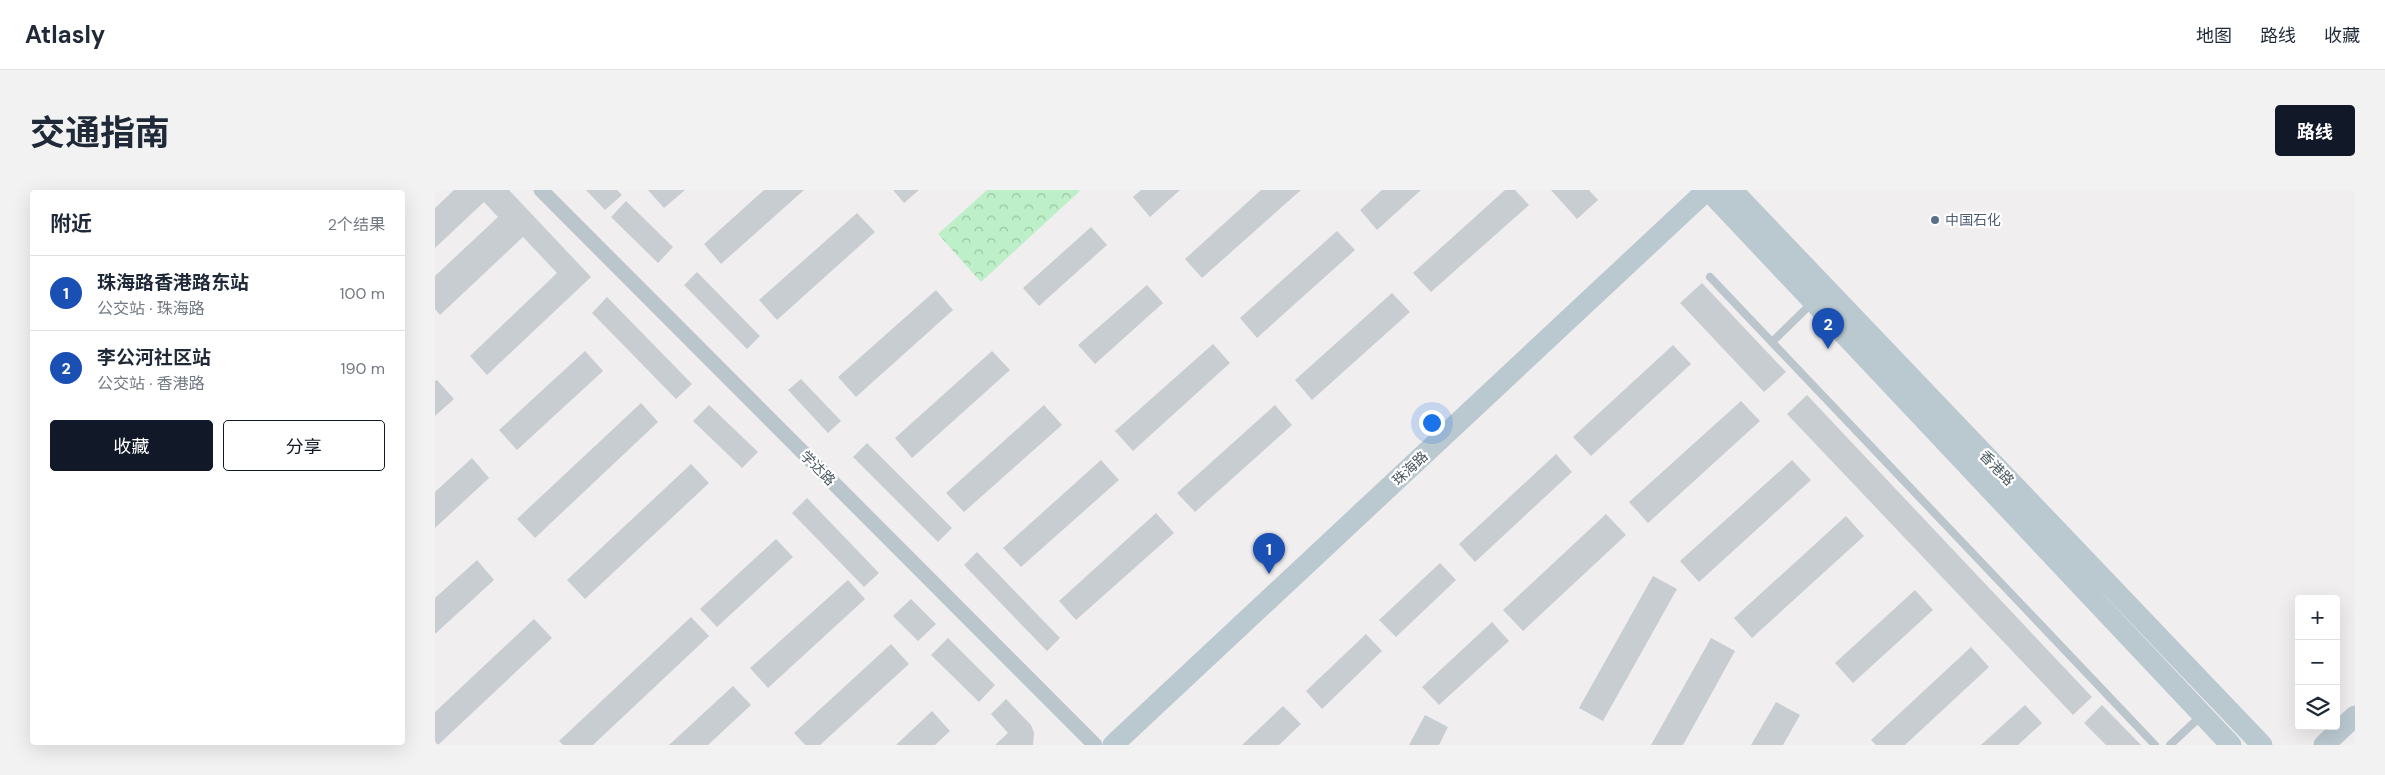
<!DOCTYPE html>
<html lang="zh">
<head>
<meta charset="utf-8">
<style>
	:root { --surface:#fff; --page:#f2f2f3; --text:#1f2937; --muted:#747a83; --line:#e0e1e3; --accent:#111827 }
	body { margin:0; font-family:"DM Sans","Noto Sans SC",sans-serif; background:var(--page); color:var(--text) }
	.controls { position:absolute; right:15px; bottom:15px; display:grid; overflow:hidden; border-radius:5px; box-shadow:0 5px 20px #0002 }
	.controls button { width:45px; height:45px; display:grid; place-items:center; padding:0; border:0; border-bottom:1px solid var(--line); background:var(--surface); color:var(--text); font:25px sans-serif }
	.you { position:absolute; left:996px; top:232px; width:18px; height:18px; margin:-12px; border:4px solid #fff; border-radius:50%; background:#1a73e8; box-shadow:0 0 0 8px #1a73e833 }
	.badge { display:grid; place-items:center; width:32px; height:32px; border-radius:50%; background:var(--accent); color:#fff; font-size:16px; font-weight:700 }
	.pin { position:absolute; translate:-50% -41px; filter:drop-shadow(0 1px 2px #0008) }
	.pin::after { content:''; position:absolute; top:26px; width:18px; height:15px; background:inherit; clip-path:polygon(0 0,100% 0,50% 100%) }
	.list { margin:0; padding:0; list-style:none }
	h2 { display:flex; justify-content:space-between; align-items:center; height:65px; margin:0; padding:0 20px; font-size:21px }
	h2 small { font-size:16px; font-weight:400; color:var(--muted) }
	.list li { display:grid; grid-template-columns:32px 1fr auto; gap:15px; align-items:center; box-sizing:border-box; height:75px; padding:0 20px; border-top:1px solid var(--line) }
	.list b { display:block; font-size:19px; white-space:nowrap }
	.list p { margin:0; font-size:16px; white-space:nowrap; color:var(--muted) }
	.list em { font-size:16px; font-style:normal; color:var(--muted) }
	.actions { display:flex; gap:10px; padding:15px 20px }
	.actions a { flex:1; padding:11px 0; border:1px solid var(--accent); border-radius:5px; text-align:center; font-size:18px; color:var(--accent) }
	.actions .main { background:var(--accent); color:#fff }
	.icon { flex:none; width:28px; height:28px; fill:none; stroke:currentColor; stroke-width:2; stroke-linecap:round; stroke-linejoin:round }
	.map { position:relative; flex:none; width:1920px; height:555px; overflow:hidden; border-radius:5px }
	header { display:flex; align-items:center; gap:30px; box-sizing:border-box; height:70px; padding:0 25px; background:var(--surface); border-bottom:1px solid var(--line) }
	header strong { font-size:24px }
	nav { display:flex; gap:28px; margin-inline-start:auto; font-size:18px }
	.intro { display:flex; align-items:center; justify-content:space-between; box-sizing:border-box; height:120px; padding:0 30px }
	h1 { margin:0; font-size:35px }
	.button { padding:12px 22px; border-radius:5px; background:var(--accent); color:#fff; font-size:18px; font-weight:700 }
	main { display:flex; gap:30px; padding:0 30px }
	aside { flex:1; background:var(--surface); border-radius:5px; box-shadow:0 5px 20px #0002 }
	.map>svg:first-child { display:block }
</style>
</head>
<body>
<header>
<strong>Atlasly</strong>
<nav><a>地图</a><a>路线</a><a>收藏</a></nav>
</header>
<div class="intro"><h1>交通指南</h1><a class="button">路线</a></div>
<main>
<aside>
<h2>附近<small>2个结果</small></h2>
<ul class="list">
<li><span class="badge" style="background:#1a4fb4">1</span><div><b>珠海路香港路东站</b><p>公交站 · 珠海路</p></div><em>100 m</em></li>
<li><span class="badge" style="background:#1a4fb4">2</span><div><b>李公河社区站</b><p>公交站 · 香港路</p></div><em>190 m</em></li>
</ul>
<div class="actions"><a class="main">收藏</a><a>分享</a></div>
</aside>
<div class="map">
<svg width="1920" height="555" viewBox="0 0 1920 555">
	<defs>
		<pattern id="park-crowns" width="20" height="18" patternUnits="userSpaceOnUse" patternTransform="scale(1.25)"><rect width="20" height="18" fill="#bdefc9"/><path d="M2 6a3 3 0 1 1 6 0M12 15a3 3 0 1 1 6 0" fill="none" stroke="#9bc4a6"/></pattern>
	</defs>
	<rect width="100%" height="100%" fill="#f1eeef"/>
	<path fill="url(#park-crowns)" d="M552 0H644L645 1 546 92 503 44Z"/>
	<path fill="#c8cdd1" d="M19 0H74L156 87 52 185 35 166 122 83 88 47 5 125 0 119V86L63 27 49 12 0 58V18Z
		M151 0H182L187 5 170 20Z
		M213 0H250L229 18Z
		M329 0H369L286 74 269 54Z
		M458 0H484L469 13Z
		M706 0H745L715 27 698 7Z
		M826 0H866L767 88 750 69Z
		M947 0H986L942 40 925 20Z
		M1070 0H1080L1094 15 996 102 978 83Z
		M1116 0H1154L1163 10 1142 29Z
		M191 11 238 57 223 73 176 27Z
		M422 23 440 42 342 130 324 110Z
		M656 37 672 55 604 116 588 98Z
		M902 41 920 60 822 148 805 128Z
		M262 82 325 146 312 159 249 95Z
		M1267 93 1351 182 1329 202 1245 113Z
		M712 95 728 113 660 174 643 155Z
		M501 100 518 120 421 207 403 187Z
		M957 103 975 122 877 210 860 190Z
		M172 107 257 194 241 209 157 123Z
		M778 154 795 173 698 261 680 241Z
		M1238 155 1256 174 1156 266 1138 247Z
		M150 161 168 181 82 260 64 240Z
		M557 161 575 180 477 268 460 248Z
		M366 189 406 231 393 243 353 200Z
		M2 190 19 209 0 226V191Z
		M1372 205 1657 507 1638 525 1352 224Z
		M1306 211 1325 231 1213 333 1194 312Z
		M206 213 223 232 100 348 82 329Z
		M274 215 323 262 307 278 258 231Z
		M609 215 627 235 529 322 511 303Z
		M840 215 857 235 760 322 742 303Z
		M432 253 517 338 503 352 418 267Z
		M1121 264 1137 282 1040 372 1024 354Z
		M37 268 54 288 0 338V302Z
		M666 270 684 290 586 377 568 358Z
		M1357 270 1376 290 1264 392 1245 371Z
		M256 274 274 293 150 409 132 390Z
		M372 308 444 383 429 397 357 323Z
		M721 323 739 343 641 430 624 411Z
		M1171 324 1191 345 1088 441 1068 420Z
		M1411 326 1429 346 1317 448 1299 428Z
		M341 349 358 367 282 437 265 419Z
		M542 362 625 448 612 461 529 375Z
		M42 370 59 390 0 444V408Z
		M1005 373 1021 390 961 447 944 430Z
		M1218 386 1242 399 1168 531 1144 518Z
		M413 390 430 409 333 498 315 478Z
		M1480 400 1498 420 1418 493 1400 473Z
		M476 409 501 434 483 451 458 426Z
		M256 427 274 446 158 555H128L124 551Z
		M99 429 117 448 3 555H0V522Z
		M1057 432 1074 451 1004 515 987 497Z
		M931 444 947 461 887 519 871 501Z
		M513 448 560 495 544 512 496 465Z
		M1276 448 1300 461 1248 555H1216Z
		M456 454 474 474 385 555H370L359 543Z
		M1536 457 1554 477 1470 555H1441L1436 550Z
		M298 496 316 515 273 555H234Z
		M571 509 596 535 599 543 598 555H560L573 543 556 524Z
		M1341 512 1365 525 1348 555H1316Z
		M1590 515 1607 533 1583 555H1546Z
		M1667 515 1706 555H1671L1649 533Z
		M848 516 866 534 844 555H807Z
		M497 521 515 541 500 555H461Z
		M990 525 1013 537 1004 555H974Z"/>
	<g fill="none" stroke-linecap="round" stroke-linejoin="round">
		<path stroke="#bac5cc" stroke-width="8" d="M1275 87 1720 555
			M1337 152 1377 113
			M1735 555 1766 526"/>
		<path stroke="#bac5cc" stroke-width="15" d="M106 0 660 555"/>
		<path stroke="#bac8d0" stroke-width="21" d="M1273 0 1796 555
			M1297 0 1827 555
			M678 555 1272 0
			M1889 555 1920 526"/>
	</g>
	<circle fill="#5c6f8a" stroke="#fff" stroke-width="2" cx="1500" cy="30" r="5"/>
	<g text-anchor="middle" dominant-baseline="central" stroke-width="4.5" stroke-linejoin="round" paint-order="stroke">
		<g font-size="14" fill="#4e5e75" stroke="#fff" text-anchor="start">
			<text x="1510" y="30">中国石化</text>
		</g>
		<g font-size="14" fill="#47555c" stroke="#fff">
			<text transform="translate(383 278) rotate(45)">学达路</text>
			<text transform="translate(975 278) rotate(-43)">珠海路</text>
			<text transform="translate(1562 278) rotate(46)">香港路</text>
		</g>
	</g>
</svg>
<div class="controls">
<button>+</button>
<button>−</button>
<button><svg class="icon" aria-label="layers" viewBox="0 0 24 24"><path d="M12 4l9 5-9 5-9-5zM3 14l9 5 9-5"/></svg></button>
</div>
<div class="you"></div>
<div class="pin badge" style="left:834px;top:384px;background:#1a4fb4">1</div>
<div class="pin badge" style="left:1393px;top:159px;background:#1a4fb4">2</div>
</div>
</main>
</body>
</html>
